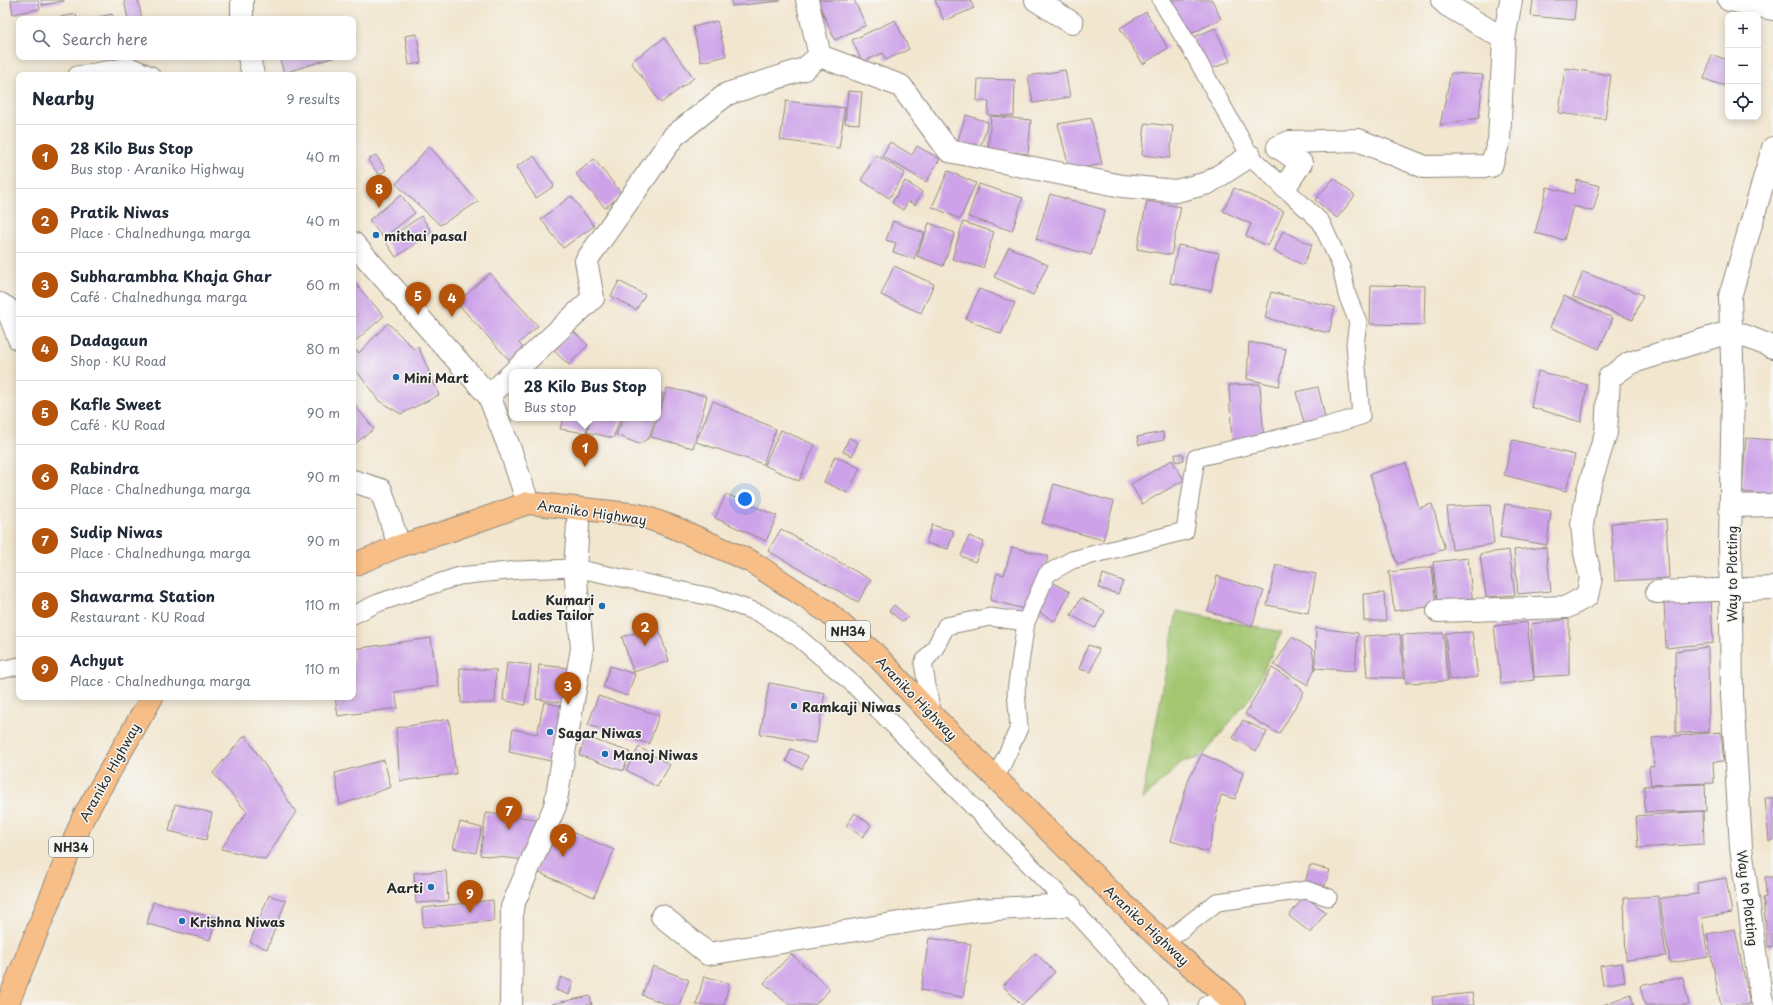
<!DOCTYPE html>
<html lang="en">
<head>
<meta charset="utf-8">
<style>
	:root { --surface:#fff; --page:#f6f6f7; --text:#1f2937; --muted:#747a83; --line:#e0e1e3; --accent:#b45309 }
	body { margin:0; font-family:"Playpen Sans",sans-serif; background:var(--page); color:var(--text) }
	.controls { position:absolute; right:12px; top:12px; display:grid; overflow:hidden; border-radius:8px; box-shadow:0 2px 10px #0003 }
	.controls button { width:36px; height:36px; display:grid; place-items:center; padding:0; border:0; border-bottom:1px solid var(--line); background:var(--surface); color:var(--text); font:20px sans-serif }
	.you { position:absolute; left:745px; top:499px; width:14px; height:14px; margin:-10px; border:3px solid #fff; border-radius:50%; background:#1a73e8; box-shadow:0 0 0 6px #1a73e833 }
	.badge { display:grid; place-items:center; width:26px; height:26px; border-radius:50%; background:var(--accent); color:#fff; font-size:13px; font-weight:700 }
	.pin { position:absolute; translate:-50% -33px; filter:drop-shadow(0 1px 2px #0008) }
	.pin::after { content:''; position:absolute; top:21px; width:14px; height:12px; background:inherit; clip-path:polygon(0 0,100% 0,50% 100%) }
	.popup { position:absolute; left:509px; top:369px; width:152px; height:52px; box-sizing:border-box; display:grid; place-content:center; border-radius:8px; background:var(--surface); filter:drop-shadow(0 1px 3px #0005); font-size:13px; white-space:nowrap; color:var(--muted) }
	.popup b { font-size:15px; color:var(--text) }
	.popup::after { content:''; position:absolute; left:50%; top:100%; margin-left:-8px; border:8px solid transparent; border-top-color:var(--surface) }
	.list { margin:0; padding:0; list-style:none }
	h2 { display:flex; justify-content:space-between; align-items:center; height:52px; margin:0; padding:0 16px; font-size:17px }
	h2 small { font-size:13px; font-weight:400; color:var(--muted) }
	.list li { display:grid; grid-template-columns:26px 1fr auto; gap:12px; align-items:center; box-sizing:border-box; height:64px; padding:0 16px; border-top:1px solid var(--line) }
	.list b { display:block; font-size:15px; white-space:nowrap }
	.list p { margin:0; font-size:13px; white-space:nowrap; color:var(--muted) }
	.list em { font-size:13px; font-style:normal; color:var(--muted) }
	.icon { flex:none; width:22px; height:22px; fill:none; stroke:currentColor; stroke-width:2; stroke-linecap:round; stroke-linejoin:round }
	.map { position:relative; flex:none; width:1773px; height:1005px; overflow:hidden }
	.search { position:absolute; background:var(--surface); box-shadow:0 2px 10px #0003; left:16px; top:16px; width:340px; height:44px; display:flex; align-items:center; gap:10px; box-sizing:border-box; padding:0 14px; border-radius:8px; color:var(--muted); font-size:15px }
	.panel { position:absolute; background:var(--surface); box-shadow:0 2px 10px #0003; left:16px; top:72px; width:340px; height:628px; border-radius:8px }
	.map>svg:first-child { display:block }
</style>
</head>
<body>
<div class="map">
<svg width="1773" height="1005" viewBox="0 0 1773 1005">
	<rect width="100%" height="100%" fill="#f6f6f2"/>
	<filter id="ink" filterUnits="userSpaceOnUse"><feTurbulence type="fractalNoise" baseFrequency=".025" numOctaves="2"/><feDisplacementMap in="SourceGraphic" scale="8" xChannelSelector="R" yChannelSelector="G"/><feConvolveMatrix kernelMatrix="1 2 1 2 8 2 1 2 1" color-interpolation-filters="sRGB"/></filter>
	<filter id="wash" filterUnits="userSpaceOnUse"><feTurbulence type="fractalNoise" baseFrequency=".012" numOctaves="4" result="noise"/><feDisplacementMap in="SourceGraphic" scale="16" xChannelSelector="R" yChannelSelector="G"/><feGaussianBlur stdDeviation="0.9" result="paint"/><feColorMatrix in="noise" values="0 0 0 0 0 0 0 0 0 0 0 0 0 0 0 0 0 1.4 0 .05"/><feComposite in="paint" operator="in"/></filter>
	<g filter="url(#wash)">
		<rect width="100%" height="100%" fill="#f2e6cf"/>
		<path fill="#a3c66f" stroke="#67784d" d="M1177 611 1282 632 1252 695 1202 757 1182 762 1142 800Z"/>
		<g id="blocks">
			<path fill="#cda2e9" d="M11 0H38L40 9 13 14Z
				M41 0H64V1L42 5Z
				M124 0H138L142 19H128Z
				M731 0H780V1L732 6Z
				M817 0H854L866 25 835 40Z
				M935 0H970L974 8 944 21Z
				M1169 0H1212L1221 19 1186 36Z
				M1533 0H1576L1574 20 1531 16Z
				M1146 12 1168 48 1143 64 1120 28Z
				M76 14 77 19H56V18Z
				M112 14 113 19H95V18Z
				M895 20 909 49 886 60 883 53 862 62 852 40Z
				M717 21 726 56 701 62 693 27Z
				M1215 28 1230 61 1207 71 1192 38Z
				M417 34 421 63 409 65 405 36Z
				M664 38 694 78 661 103 631 62Z
				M1712 55 1728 60V77L1725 86 1704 79Z
				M106 57H123L124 61 108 65Z
				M279 57H335L284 73Z
				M1565 68 1611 75 1605 119 1559 113Z
				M1065 70 1070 97 1033 103 1028 76Z
				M1451 73 1483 75 1479 118 1440 125Z
				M978 79 1015 80 1014 116 988 115 989 101H977Z
				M848 91 862 92 859 124 845 123Z
				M786 101 845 108 839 148 780 140Z
				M966 115 988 122 980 149 957 143Z
				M991 116 1031 120 1028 154 988 150Z
				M1091 118 1102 164 1070 171 1058 124Z
				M1145 123 1173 126 1170 158 1142 155Z
				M890 142 912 155 917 146 940 159 926 182 882 156Z
				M429 146 478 202 440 225 396 184Z
				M376 155 386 170 379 175 368 160Z
				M876 155 905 173 889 198 861 180Z
				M534 156 554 186 536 198 516 167Z
				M594 159 622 194 605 208 576 174Z
				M948 171 976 183 960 219 932 207Z
				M1334 178 1355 196 1337 218 1315 200Z
				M1577 180 1600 186 1593 211 1573 206 1564 240 1535 233 1547 187 1574 194Z
				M905 181 922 192 915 205 908 201 903 210 892 203Z
				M979 184 1023 198 1012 231 968 217Z
				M1234 188 1284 211 1268 246 1246 236 1251 224 1223 211Z
				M1050 194 1105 210 1091 255 1036 239Z
				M401 195 415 213 383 238 369 220Z
				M571 196 594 226 563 248 541 219Z
				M1147 201 1181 207 1171 255 1137 249Z
				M421 216 432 232 396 257 385 241Z
				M893 221 924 233 914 259 893 252 896 243 886 240Z
				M963 222 994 232 983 268 952 259Z
				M929 223 955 233 943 266 917 256Z
				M1283 231 1312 245 1303 265 1274 251Z
				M1178 245 1219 253 1211 291 1170 283Z
				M1009 247 1048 265 1033 295 994 277Z
				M894 266 934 284 921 313 881 295Z
				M1583 272 1643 295 1633 320 1573 297Z
				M490 273 538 326 519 343 525 351 512 363 457 303Z
				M353 281 384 316 353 343Z
				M619 281 645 295 636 310 611 296Z
				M1371 285 1425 286 1424 325 1370 324Z
				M979 289 1015 303 1001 334 966 319Z
				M1271 292 1335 307 1329 333 1265 318Z
				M1564 296 1613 318 1599 349 1550 327Z
				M388 323 415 350 418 346 439 395 401 414 379 401 353 366V353L356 350 359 353Z
				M573 331 588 345 569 365 554 351Z
				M1249 342 1286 349 1279 386 1247 379Z
				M1538 371 1587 385 1581 422 1531 407Z
				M1260 384 1264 441 1232 445 1229 385Z
				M1318 387 1327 426 1306 431 1296 392Z
				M667 388 707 396 693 448 651 437Z
				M658 393H663L658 408Z
				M713 401 776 429 763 464 696 442Z
				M353 403 374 429 353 445Z
				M564 418H589L586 433 560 429Z
				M591 418H621L613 438 587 432Z
				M624 418H655L649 438 639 444 616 435Z
				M781 430 815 445 799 481 764 465Z
				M1163 432 1164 440 1139 445 1137 437Z
				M849 438 858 442 852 456 843 452Z
				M1746 438 1773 440V495L1742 492Z
				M1513 440 1575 455 1566 491 1504 475Z
				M1175 454H1183L1184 460 1176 462Z
				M835 456 860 468 848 493 824 482Z
				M1172 460 1184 480 1142 504 1131 484Z
				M1406 463 1419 508 1432 504 1445 549 1397 564 1370 474Z
				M1054 484 1114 502 1103 540 1042 523Z
				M726 494 777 516 766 541 715 518Z
				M1505 504 1551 511 1547 545 1500 537Z
				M1490 505 1494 544 1452 550 1447 507Z
				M1666 519 1669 578 1615 581 1611 523Z
				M932 525 954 531 948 549 926 543Z
				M781 529 871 580 858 602 768 551Z
				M969 536 984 542 975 562 961 556Z
				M1012 547 1048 556 1040 584 1028 610 990 600 997 573 1004 575Z
				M1546 547 1551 591 1518 594 1514 550Z
				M1509 550 1515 595 1486 597 1480 554Z
				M1468 558 1473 605 1438 609 1433 562Z
				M1276 565 1316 574 1308 613 1267 605Z
				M1432 567 1436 606 1394 611 1389 572Z
				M1103 574 1123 581 1118 594 1099 588Z
				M1217 576 1264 591 1252 626 1208 611Z
				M1049 581 1070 592 1055 621 1034 610Z
				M1384 593 1386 621H1364L1363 594Z
				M1711 596 1713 643 1666 648 1664 600Z
				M1081 598 1105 611 1095 628 1071 615Z
				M894 605 908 617 903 622 889 611Z
				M1569 619V675L1534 677 1531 624Z
				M1527 622 1534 680 1501 684 1494 626Z
				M658 626 669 661 633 672 622 637Z
				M1316 628 1358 633 1355 671 1315 668 1308 685 1274 665 1292 637 1312 649 1315 668Z
				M1472 632 1478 677 1450 680 1445 633Z
				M1443 633 1448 681 1406 683 1402 635Z
				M1400 634 1404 678 1367 677 1364 636Z
				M431 638 438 686 395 692 398 708 338 716 335 697H353V649Z
				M1088 645 1099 649 1091 672 1079 669Z
				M1708 647 1709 732 1676 733 1675 651Z
				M507 662 531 665 525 705 503 700Z
				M539 665 570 668 566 703 536 699Z
				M610 666 635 674 627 696 603 687Z
				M460 668 496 670 495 703H461Z
				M1272 668 1291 679 1304 692 1279 734 1245 714Z
				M769 683 825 693 816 743 760 734Z
				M598 696 659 715 649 744 588 725Z
				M544 702 567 707 555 762 509 752 513 729 537 734Z
				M449 719 456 774 400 781 396 728Z
				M1243 720 1267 732 1256 751 1233 738Z
				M1721 732 1724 761 1713 762 1714 783 1651 785 1649 767 1655 766 1652 738Z
				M245 735 296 812 265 859 221 849 247 812 213 773Z
				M586 737 630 752 623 771 579 755Z
				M639 747 670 765 657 787 626 770Z
				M791 749 808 756 802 769 786 761Z
				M1202 754 1243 773 1235 799 1221 795 1208 852 1171 841 1189 778Z
				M384 760 391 787 340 805 335 773Z
				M1705 784 1706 811 1645 812 1644 786Z
				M1765 798H1773V840L1769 841Z
				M175 804 212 813 206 840 169 831Z
				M1703 811 1704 844 1638 848 1636 816Z
				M486 813 536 819 533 841 528 840 526 860 480 855Z
				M855 813 871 825 863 837 846 826Z
				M460 822 482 828 476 853 453 848Z
				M555 825 614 850 594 897 535 871Z
				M1310 865 1330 870 1324 888 1305 883Z
				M446 871 448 901 416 903 414 873Z
				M1765 877H1773V946L1768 947 1763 898 1766 897Z
				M1726 878 1732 913 1702 918 1708 957 1670 963 1660 898 1698 894 1697 883Z
				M269 895 286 901 267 949 250 942Z
				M1304 896 1326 912 1311 933 1289 916Z
				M1658 896 1666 956 1626 960 1624 898Z
				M493 900 494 921 423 927 422 908Z
				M153 902 216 918 210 940 147 924Z
				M1735 929 1740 955 1750 1005H1721L1719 997 1707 934Z
				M929 938 971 944 963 997 921 990Z
				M1035 953 1055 972 1022 1005 1003 986Z
				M791 954 830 989 815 1005H789L764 983Z
				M1622 963 1625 981 1603 985 1600 966Z
				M653 966 689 980 679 1005H668L642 995Z
				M704 976 729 983 724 1005H696Z
				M561 977 573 982 569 995 556 990Z
				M1683 977 1689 1005H1645L1640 986Z
				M1472 993 1474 1005H1433L1432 997Z
				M1631 994 1634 1005H1603Z
				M590 996 592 1005H552V1004Z"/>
		</g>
	</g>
	<g filter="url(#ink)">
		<use href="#blocks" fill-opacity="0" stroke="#8e887d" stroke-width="1"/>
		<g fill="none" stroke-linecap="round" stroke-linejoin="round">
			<g stroke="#8e887d" stroke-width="19">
				<path id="service" d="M77 75 130 66 151 75
					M353 615 378 603 459 576 518 570 575 568 716 598 759 613 799 638 853 684 1069 905 1160 1005
					M0 670 19 666
					M932 715 923 663 935 648 946 626 990 617 1026 622 1047 574 1072 560 1185 531 1196 458 1314 430 1361 416 1355 344 1358 322 1347 295 1341 266 1321 222 1250 156 1194 54 1161 0
					M996 778 1019 728 1016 691 1026 622
					M1164 943 1217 902 1306 890 1328 897
					M1207 1005 1225 995"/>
			</g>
			<g stroke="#8e887d" stroke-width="24">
				<path id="minor" d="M1036 0 1072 23
					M1442 0 1447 5 1504 39
					M1729 0 1773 9
					M820 56 901 86 949 151 1122 186 1176 191 1208 183 1250 156
					M1285 187 1301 163 1278 147 1290 142 1358 140 1425 167 1491 166 1499 141 1504 39 1511 0
					M0 304 7 308 19 339
					M514 372 593 298 586 261 674 136 727 94 804 69 820 56 807 0
					M489 396 512 374
					M353 481 381 490 399 546
					M1731 506 1773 505
					M1657 592 1773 588
					M1438 611 1567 607 1587 596 1591 578 1585 553 1582 525 1588 490 1606 433 1609 378 1630 363 1732 331 1773 347
					M662 916 708 954 979 910 1069 905
					M511 1005 512 907 555 806 582 648 575 568 579 510
					M1764 1005 1761 997 1741 847 1732 695 1730 543 1733 389 1730 297 1773 148"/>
			</g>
			<g stroke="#8e887d" stroke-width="24">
				<path id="tertiary" d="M242 19V0
					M249 57 253 75
					M353 243 489 396 511 452 528 503"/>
			</g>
			<g stroke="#8e887d" stroke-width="24">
				<path id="trunk" d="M353 565 399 546 449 531 528 503 639 515 673 527 752 562 826 611 875 654 932 715 1122 903 1164 943 1225 995 1234 1005
					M7 1005 83 818 152 697"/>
			</g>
			<use href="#service" stroke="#fff" stroke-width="17"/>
			<use href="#minor" stroke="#fff" stroke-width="22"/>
			<use href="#tertiary" stroke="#fff" stroke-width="22"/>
			<use href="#trunk" stroke="#f7be87" stroke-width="22"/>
		</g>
	</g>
	<g fill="#1f6fb2" stroke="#f6f6f2" stroke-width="1.5">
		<circle cx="376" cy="235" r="4"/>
		<circle cx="396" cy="377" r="4"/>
		<circle cx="602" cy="606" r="4"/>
		<circle cx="794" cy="706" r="4"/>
		<circle cx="550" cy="732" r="4"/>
		<circle cx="605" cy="754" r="4"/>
		<circle cx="431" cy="887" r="4"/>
		<circle cx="182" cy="921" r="4"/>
	</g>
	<g text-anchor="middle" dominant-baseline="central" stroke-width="3" stroke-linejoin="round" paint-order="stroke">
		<g fill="#f6f6f2" stroke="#686867" stroke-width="1">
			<rect x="826" y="621" width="44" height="20" rx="3"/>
			<rect x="49" y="837" width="44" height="20" rx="3"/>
		</g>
		<g font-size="12" font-weight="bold" fill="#2b2b2b">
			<text x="848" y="631">NH34</text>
			<text x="71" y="847">NH34</text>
		</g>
		<g font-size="13" font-weight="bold" fill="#2b2b2b" stroke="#f6f6f2" text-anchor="start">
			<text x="384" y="235">mithai pasal</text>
			<text x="404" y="377">Mini Mart</text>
			<text x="594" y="599" text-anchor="end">Kumari<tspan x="594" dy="15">Ladies Tailor</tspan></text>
			<text x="802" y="706">Ramkaji Niwas</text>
			<text x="558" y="732">Sagar Niwas</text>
			<text x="613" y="754">Manoj Niwas</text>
			<text x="423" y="887" text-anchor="end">Aarti</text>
			<text x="190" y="921">Krishna Niwas</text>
		</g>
		<g font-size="13" fill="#2b2b2b" stroke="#f6f6f2">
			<text transform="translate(592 512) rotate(8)">Araniko Highway</text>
			<text transform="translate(1731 574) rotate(-90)">Way to Plotting</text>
			<text transform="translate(917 698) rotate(46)">Araniko Highway</text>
			<text transform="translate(109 772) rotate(-61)">Araniko Highway</text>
			<text transform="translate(1748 898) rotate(83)">Way to Plotting</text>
			<text transform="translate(1147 925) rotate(43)">Araniko Highway</text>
		</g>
	</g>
</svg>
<div class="controls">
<button>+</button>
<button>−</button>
<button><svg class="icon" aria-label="locate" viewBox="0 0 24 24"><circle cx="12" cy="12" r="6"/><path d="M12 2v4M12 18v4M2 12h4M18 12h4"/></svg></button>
</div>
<div class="you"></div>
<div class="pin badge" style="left:585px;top:467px">1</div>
<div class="popup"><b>28 Kilo Bus Stop</b>Bus stop</div>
<div class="pin badge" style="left:645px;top:646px">2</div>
<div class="pin badge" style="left:568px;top:705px">3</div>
<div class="pin badge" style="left:452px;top:317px">4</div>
<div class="pin badge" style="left:418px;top:315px">5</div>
<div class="pin badge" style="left:563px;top:857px">6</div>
<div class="pin badge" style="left:509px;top:830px">7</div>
<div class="pin badge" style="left:379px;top:208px">8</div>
<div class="pin badge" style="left:470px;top:913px">9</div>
<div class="search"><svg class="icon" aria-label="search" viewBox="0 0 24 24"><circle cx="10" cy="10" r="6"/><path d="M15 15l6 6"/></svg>Search here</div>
<section class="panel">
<h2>Nearby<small>9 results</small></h2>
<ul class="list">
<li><span class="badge">1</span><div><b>28 Kilo Bus Stop</b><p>Bus stop · Araniko Highway</p></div><em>40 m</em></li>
<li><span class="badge">2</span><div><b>Pratik Niwas</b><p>Place · Chalnedhunga marga</p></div><em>40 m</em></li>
<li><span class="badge">3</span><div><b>Subharambha Khaja Ghar</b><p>Café · Chalnedhunga marga</p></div><em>60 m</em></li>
<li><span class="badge">4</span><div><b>Dadagaun</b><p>Shop · KU Road</p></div><em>80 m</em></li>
<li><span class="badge">5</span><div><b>Kafle Sweet</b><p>Café · KU Road</p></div><em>90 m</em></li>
<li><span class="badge">6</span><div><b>Rabindra</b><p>Place · Chalnedhunga marga</p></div><em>90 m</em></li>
<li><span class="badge">7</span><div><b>Sudip Niwas</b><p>Place · Chalnedhunga marga</p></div><em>90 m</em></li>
<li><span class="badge">8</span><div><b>Shawarma Station</b><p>Restaurant · KU Road</p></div><em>110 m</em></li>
<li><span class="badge">9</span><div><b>Achyut</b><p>Place · Chalnedhunga marga</p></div><em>110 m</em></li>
</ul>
</section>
</div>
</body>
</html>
